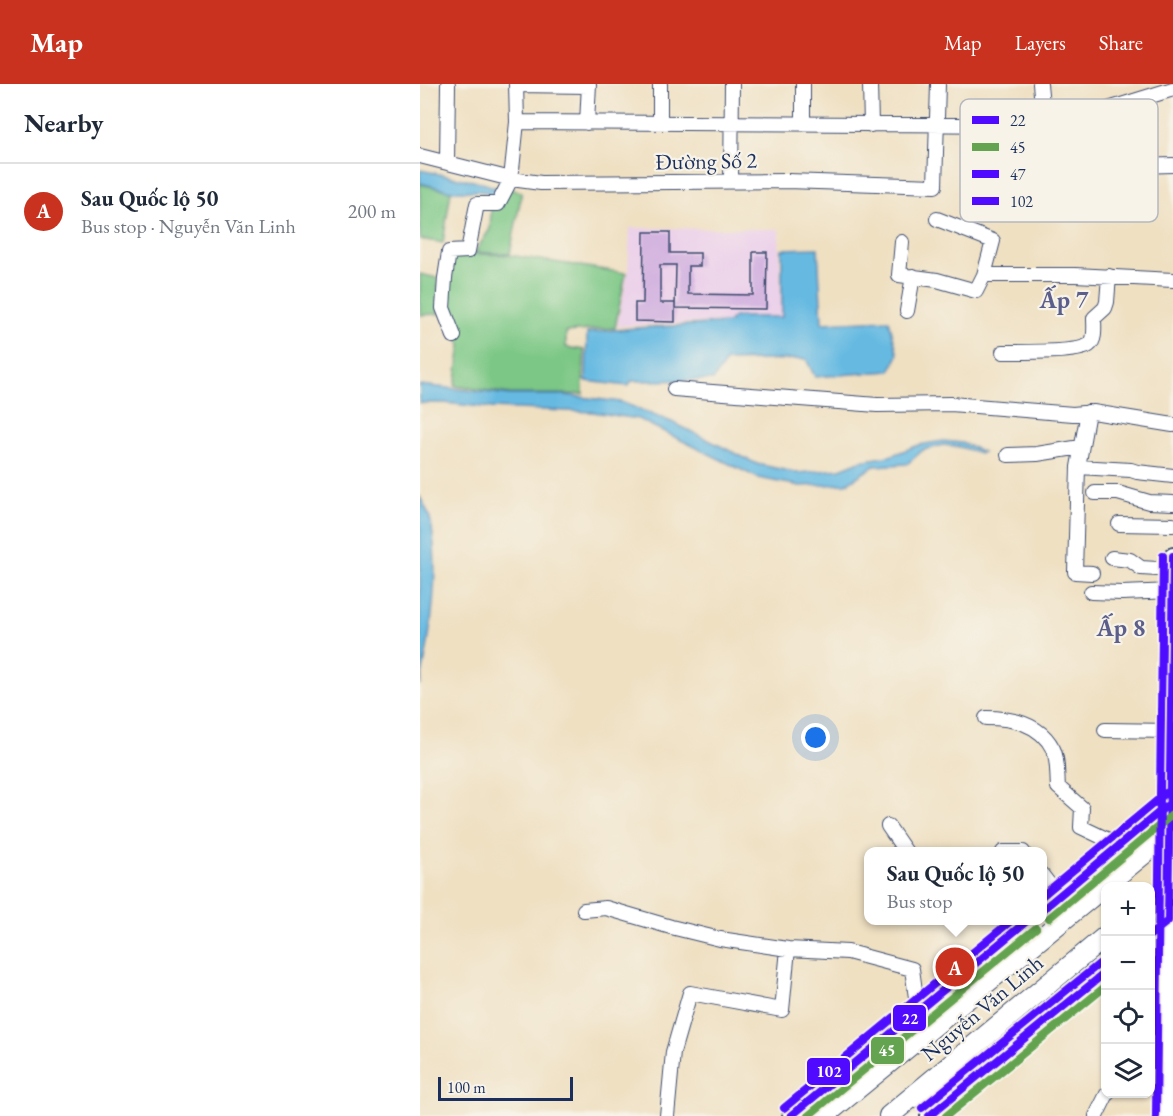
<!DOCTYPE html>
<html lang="en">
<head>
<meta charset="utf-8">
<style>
	:root { --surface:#fff; --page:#f2f2f3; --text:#1f2937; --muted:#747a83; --line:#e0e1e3; --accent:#c8321e }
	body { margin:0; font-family:"EB Garamond",serif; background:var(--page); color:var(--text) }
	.controls { position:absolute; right:18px; bottom:18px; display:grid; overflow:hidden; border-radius:12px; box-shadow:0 2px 4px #0004 }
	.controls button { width:54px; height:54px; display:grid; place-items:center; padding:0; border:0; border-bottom:2px solid var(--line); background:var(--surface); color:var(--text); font:30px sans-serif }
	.scale { position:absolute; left:18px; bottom:15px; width:135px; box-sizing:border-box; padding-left:6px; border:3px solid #1b2f5e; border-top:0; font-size:16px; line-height:21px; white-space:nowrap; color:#1b2f5e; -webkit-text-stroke:4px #f7f3e8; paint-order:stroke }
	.you { position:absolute; left:396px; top:654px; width:21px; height:21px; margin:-15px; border:4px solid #fff; border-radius:50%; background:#1a73e8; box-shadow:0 0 0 9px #1a73e833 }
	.badge { display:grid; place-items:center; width:39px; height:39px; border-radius:50%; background:var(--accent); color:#fff; font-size:20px; font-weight:700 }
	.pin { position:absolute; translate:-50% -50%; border:3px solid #fff; box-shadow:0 2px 6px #0006 }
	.popup { position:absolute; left:444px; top:763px; width:183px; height:78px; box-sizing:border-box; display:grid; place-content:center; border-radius:12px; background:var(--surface); filter:drop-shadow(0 2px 4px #0005); font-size:20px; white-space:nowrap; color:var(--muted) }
	.popup b { font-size:22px; color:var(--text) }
	.popup::after { content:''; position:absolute; left:50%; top:100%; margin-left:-12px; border:12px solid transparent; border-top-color:var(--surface) }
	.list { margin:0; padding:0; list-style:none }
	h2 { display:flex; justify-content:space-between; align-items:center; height:78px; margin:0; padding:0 24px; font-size:26px }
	h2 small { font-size:20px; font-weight:400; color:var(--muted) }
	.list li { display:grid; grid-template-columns:39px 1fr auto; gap:18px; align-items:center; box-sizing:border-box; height:96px; padding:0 24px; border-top:2px solid var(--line) }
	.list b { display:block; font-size:22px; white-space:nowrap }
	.list p { margin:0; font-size:20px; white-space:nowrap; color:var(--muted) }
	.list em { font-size:20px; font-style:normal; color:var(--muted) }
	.icon { flex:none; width:33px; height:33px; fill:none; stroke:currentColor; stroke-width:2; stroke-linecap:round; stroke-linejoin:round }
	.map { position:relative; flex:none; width:753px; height:1032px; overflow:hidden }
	header { display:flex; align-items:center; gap:36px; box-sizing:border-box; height:84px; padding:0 30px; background:var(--accent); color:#fff }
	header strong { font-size:28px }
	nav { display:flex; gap:33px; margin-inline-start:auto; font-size:21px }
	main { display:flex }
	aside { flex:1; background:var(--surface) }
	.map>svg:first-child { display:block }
</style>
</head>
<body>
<header>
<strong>Map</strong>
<nav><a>Map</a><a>Layers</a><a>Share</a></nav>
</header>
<main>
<aside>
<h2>Nearby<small></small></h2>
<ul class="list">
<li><span class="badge">A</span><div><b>Sau Quốc lộ 50</b><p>Bus stop · Nguyễn Văn Linh</p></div><em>200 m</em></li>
</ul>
</aside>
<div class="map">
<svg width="753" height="1032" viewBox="0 0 753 1032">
	<rect width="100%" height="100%" fill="#f7f3e8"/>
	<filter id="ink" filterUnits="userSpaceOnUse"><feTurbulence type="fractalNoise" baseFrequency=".0167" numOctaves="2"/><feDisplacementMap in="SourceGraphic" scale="12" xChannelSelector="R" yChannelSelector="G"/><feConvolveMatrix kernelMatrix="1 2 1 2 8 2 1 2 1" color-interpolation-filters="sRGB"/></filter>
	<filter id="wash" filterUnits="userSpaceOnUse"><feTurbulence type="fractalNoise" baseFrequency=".008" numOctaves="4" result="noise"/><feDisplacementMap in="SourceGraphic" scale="24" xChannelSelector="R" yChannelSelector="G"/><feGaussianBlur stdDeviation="1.35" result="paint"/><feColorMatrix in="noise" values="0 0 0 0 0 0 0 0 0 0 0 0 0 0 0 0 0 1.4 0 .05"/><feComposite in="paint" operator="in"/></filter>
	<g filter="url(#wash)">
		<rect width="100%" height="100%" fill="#efe0c2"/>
		<path fill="#ecd1ea" d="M210 144 359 145 361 232H314L307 238 197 242 208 187Z"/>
		<path fill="#7cc785" stroke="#4c7b72" stroke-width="1.5" d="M0 100 31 107 23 159 0 155Z
			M85 104 102 108 90 170 55 168 70 145 72 111 79 112Z
			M31 169 89 171 206 189 195 244 146 248V263L164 266 163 310H91L35 302 41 261 25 224Z
			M0 190 18 194V230L0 231Z"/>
		<path fill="#66bae2" stroke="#4074a0" stroke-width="1.5" d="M0 86 63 99 79 105 81 110 59 107H31L0 99Z
			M398 164 402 239 469 236 478 271 470 287 395 293 386 275 306 277 293 296 212 297 208 302 166 297 167 249 215 244 308 239 314 233H362V165Z
			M0 301 90 311H144L201 318 254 339 337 380 378 389 420 385 440 377 470 372 499 361 523 357 543 359 563 368 560 369 540 363 523 361 503 366 487 380 454 382 426 400 380 402 338 394 218 335 173 328 72 324 25 319H0Z
			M0 413C4 420 8 427 10 434 21 483 11 552 0 601Z"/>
		<g id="blocks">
			<path fill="#d4b5e0" d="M224 148H250V169H280V182H268V210L333 211V168H347L346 225 255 224 256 181H240V219H255V238L215 237V219H223Z"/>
		</g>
	</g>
	<g filter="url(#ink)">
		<use href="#blocks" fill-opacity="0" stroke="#3b4a6d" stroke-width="1.5"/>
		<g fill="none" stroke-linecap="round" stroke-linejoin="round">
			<g stroke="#3b4a6d" stroke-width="16">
				<path id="minor" d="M383 0V39
					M450 0 451 41
					M620 0 624 41
					M96 1 169 2
					M97 38 624 41 640 40 753 5
					M240 38V0
					M167 39 169 0
					M0 72 91 95 121 99 368 97 515 102 518 0
					M27 78 28 0
					M718 82 753 81
					M311 98 312 0
					M482 158 479 191 517 196 556 207 564 191 573 157 517 135
					M564 191H655L753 196
					M487 227 493 192
					M34 252 23 224 25 194 29 168 48 167 57 120H78L91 95 97 38 96 0
					M583 268C599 268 658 269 669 261 676 256 674 243 674 234L685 224 687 218 689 192
					M254 305 457 321 531 320 653 330 673 328 753 341
					M668 328 658 383 655 488 672 489
					M588 371 617 370 661 363
					M658 383 711 386 717 388 753 392
					M675 409H698L729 418 753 419
					M699 440 753 441
					M692 474 710 476 721 484 753 486
					M671 508 702 509 753 507
					M566 634C592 634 620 639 633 665 638 674 637 692 638 703L662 724 661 743 699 761
					M685 646 751 647
					M468 742 486 768
					M583 768H603
					M622 791 638 812
					M164 826 186 824 251 843 300 855 368 865 428 868 492 885 498 928
					M730 949H747
					M247 1032 253 968 270 909 362 926 368 865
					M676 1032 687 1010"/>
			</g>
			<g stroke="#3b4a6d" stroke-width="20">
				<path id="major" d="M750 749 753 472
					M622 826 753 717
					M730 851 753 832
					M371 1032 609 836
					M509 1032 686 888"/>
			</g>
			<g stroke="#3b4a6d" stroke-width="22">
				<path id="highway" d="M404 1032 753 746
					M469 1032 686 852
					M746 1032 750 749"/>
			</g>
			<use href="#minor" stroke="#fff" stroke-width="14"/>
			<use href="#major" stroke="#fff" stroke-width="16"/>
			<use href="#highway" stroke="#fff" stroke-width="20"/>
			<g stroke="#f7f3e8" stroke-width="12">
				<path id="bus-1" d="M622 826 750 719
					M730 851 748 837 753 472
					M371 1032 608 836
					M509 1032 686 888"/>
			</g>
			<g stroke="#f7f3e8" stroke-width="12">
				<path id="bus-2" d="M629 834 753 730
					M388 1032 616 844
					M526 1032 686 902"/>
			</g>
			<g stroke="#f7f3e8" stroke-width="12">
				<path id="bus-3" d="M736 1032 743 472"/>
			</g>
			<g stroke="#f7f3e8" stroke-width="12">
				<path id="bus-4" d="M622 812 746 709
					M364 1024 592 836
					M502 1024 679 880"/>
			</g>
			<use href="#bus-1" stroke="#4f0aff" stroke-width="8"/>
			<use href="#bus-2" stroke="#64a350" stroke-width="8"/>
			<use href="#bus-3" stroke="#4f0aff" stroke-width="8"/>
			<use href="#bus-4" stroke="#4f0aff" stroke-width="8"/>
		</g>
	</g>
	<g text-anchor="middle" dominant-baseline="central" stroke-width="4.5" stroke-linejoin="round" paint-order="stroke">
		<g font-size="22" fill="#1b2f5e" stroke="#f7f3e8">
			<text transform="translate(286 77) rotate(-1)">Đường Số 2</text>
			<text transform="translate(562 924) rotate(-40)">Nguyễn Văn Linh</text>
		</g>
		<g font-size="24" font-weight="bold" fill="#5c5e8c" stroke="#f7f3e8">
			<text x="644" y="215">Ấp 7</text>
			<text x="701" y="543">Ấp 8</text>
		</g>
	</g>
	<rect x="540" y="15" width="198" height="123" rx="9" fill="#f7f3e8" stroke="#b5b8bf" stroke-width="1.5"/>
	<rect x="552" y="32" width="27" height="8" fill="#4f0aff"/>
	<rect x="552" y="59" width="27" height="8" fill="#64a350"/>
	<rect x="552" y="86" width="27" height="8" fill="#4f0aff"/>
	<rect x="552" y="113" width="27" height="8" fill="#4f0aff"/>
	<g font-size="16" fill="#1b2f5e">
		<text x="590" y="42">22</text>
		<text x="590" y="69">45</text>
		<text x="590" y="96">47</text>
		<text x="590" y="123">102</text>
	</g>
	<g stroke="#f7f3e8" stroke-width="2">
		<rect x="472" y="920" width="35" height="28" rx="6" fill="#4f0aff"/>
		<rect x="450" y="952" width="35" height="29" rx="6" fill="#64a350"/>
		<rect x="386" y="973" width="45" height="29" rx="6" fill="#4f0aff"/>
	</g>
	<g font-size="16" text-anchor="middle" font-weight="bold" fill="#fff">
		<text x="490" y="940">22</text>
		<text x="467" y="972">45</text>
		<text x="409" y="993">102</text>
	</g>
</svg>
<div class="controls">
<button>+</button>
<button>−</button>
<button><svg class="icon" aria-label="locate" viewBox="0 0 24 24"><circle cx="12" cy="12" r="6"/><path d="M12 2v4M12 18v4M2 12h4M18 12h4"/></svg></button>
<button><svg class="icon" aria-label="layers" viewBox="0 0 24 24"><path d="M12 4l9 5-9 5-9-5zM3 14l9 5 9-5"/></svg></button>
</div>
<div class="scale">100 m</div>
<div class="you"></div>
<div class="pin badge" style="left:535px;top:883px">A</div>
<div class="popup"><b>Sau Quốc lộ 50</b>Bus stop</div>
</div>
</main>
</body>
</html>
